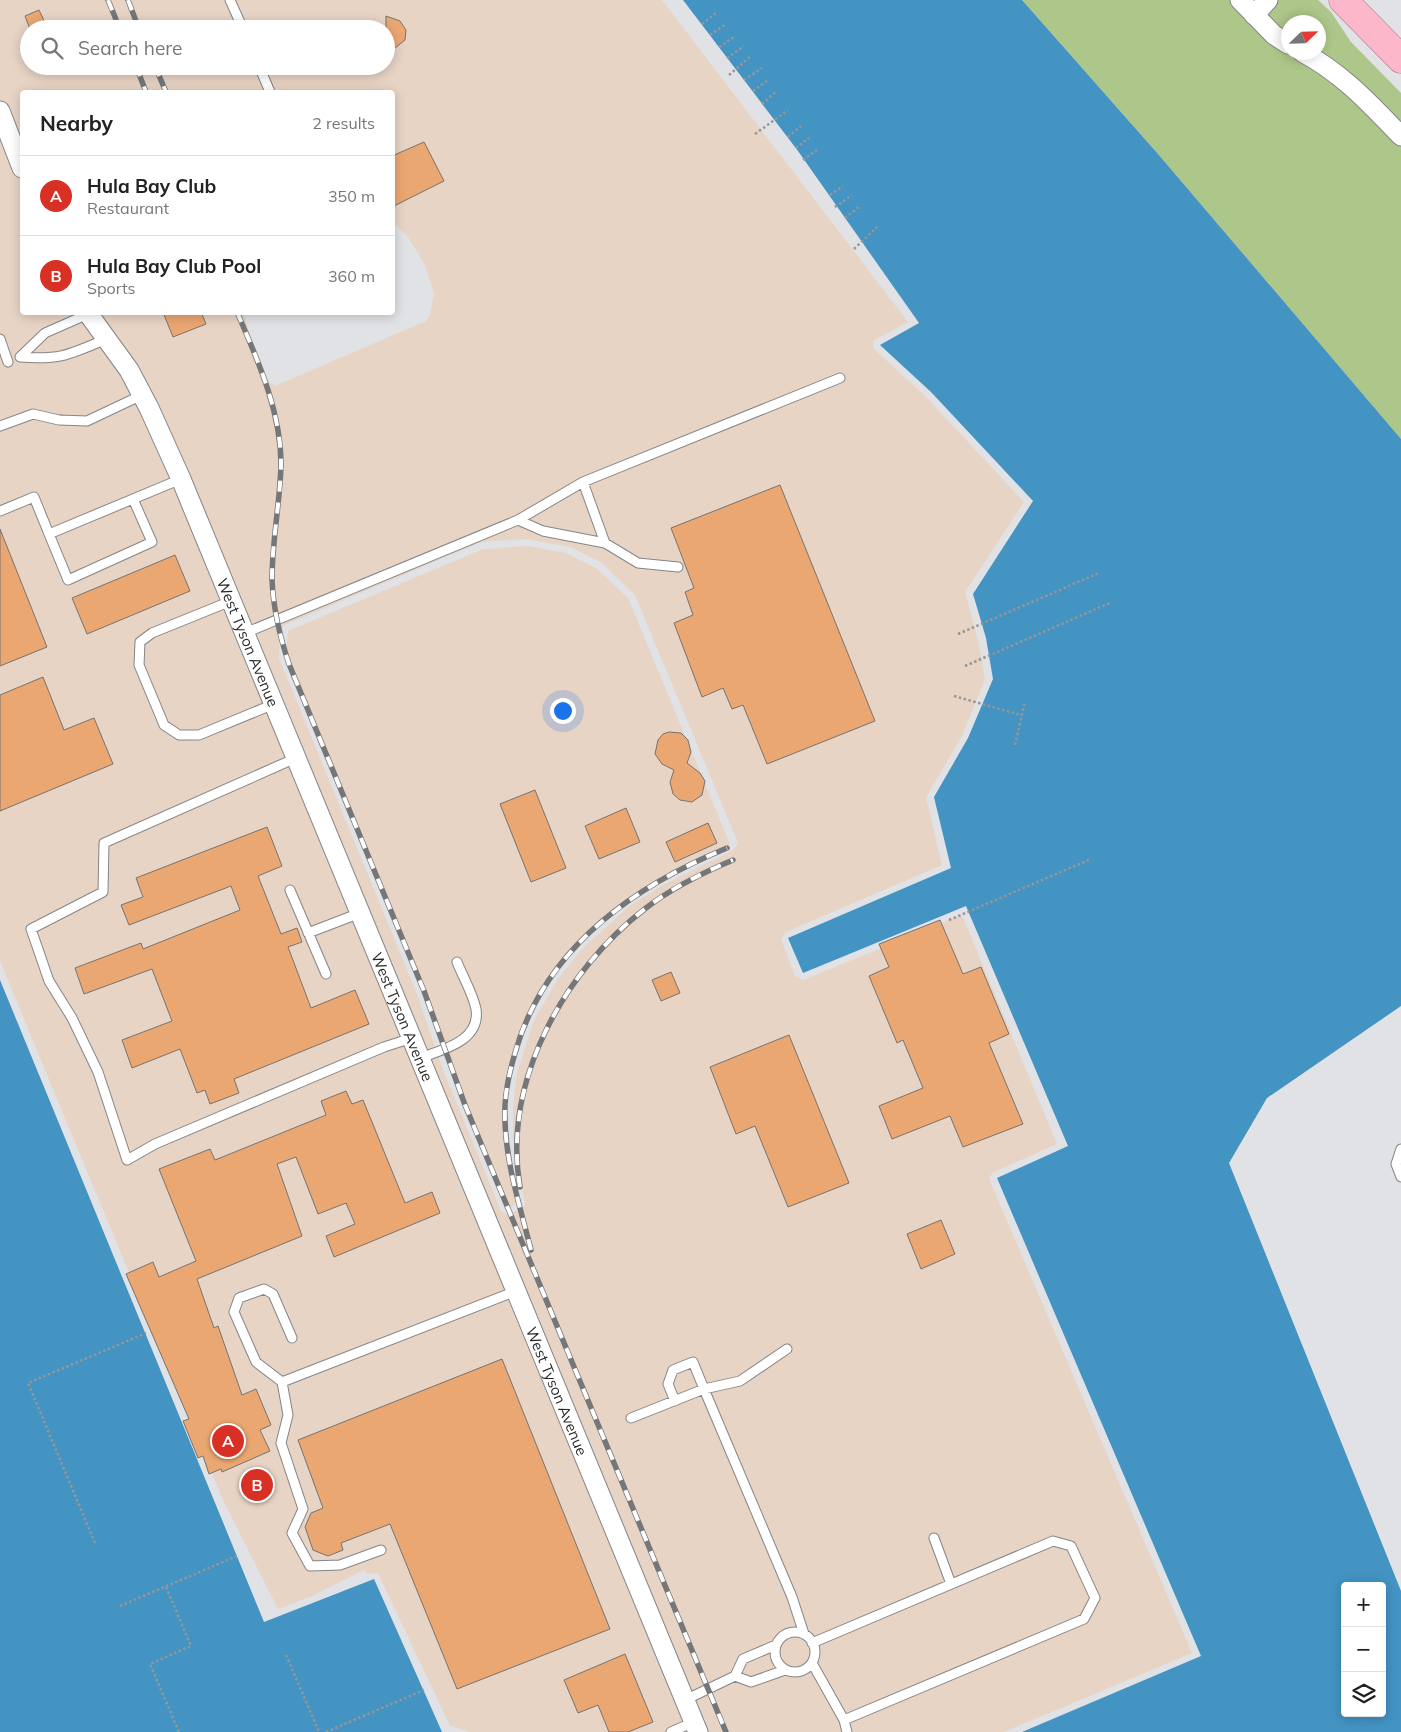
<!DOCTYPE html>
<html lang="en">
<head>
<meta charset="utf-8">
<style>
	:root { --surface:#fff; --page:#f6f6f6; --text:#222; --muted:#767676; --line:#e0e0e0; --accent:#d93025 }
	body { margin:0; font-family:Mulish,sans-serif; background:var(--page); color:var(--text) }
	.controls { position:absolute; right:15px; bottom:15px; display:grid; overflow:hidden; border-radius:5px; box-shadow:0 2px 12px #0003 }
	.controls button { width:45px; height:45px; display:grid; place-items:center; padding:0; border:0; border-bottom:1px solid var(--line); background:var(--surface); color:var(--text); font:25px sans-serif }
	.compass { position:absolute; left:1281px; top:15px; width:45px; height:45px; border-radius:50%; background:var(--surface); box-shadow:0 2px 12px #0003; rotate:67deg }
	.you { position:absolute; left:562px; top:710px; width:18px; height:18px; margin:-12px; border:4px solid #fff; border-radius:50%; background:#1a73e8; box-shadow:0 0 0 8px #1a73e833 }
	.badge { display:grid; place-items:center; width:32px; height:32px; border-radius:50%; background:var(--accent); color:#fff; font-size:16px; font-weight:700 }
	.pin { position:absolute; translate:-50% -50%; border:2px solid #fff; box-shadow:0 1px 5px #0006 }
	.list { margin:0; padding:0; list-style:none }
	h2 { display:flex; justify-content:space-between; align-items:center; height:65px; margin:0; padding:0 20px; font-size:21px }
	h2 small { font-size:16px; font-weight:400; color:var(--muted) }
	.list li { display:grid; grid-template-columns:32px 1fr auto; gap:15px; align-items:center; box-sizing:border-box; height:80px; padding:0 20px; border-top:1px solid var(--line) }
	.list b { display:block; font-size:19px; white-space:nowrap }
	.list p { margin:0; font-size:16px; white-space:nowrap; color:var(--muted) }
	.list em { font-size:16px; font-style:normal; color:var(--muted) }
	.icon { flex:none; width:28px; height:28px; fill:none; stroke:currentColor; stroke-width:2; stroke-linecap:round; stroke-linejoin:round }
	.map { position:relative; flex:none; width:1401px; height:1732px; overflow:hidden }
	.search { position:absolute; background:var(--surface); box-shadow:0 2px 12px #0003; left:20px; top:20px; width:375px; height:55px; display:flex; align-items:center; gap:12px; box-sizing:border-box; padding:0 18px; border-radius:28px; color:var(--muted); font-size:19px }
	.panel { position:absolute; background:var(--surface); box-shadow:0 2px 12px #0003; left:20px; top:90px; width:375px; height:225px; border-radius:5px }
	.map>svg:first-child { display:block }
</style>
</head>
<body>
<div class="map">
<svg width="1401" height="1732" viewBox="0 0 1401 1732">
	<rect width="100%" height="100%" fill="#e0e2e5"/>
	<path fill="#e8d4c5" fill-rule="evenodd" d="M0 0H662L908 322 874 340 873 348 926 397 1024 502 965 592 978 640 985 679 962 736 926 797 942 865 786 932 781 939 795 976 803 980 962 915 1057 1144 994 1172 989 1177 990 1181 1192 1653 1004 1732H708L186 469 689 1732H471L450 1726 378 1573 367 1574 364 1570 312 1596 278 1609 223 1500 0 961ZM29 29H386V66H29ZM22 92H392L393 222 408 237 425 265 434 293 430 315 426 321 275 386 269 382 247 326 244 312H22ZM526 539 570 547 602 563 635 595 738 843 733 850 661 886 628 907 582 949 558 979 534 1020 517 1073 513 1104V1140L525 1204 523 1208 507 1215 501 1211 442 1067 417 994 279 658 280 631 285 625 481 542Z
		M527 546 566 553 596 568 628 598 730 844 658 880 624 902 576 945 551 976 527 1018 510 1073 505 1105 506 1141 517 1203 508 1208 449 1064 424 991 286 655 288 631 483 549Z"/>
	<path fill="#adc689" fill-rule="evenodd" d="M1022 0H1318L1331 12 1351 42 1401 93V439L1158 154ZM1288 22H1318V52H1288Z"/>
	<path fill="#4393c3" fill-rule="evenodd" d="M683 0H1022L1158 154 1401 439V1006L1267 1098 1229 1163 1401 1591V1732H1022L1201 1656 997 1178 1068 1146 966 906 803 973 788 938 951 868 934 797 968 738 993 679 986 638 973 594 1033 501 931 392 880 345 919 323 798 151ZM1345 1586H1382V1713H1345Z
		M0 980 264 1622 374 1579 442 1732H0Z
		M268 1475 272 1484 246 1496 242 1486Z"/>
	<path fill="#eba772" stroke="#757371" d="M39 10 48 29H30L25 16Z
		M386 16 400 21 406 30 405 40 395 48H386Z
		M424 142 444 181 392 207V156Z
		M163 312H201L206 324 173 337Z
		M780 485 875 721 767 764 743 705 732 709 723 688 702 697 674 623 693 615 685 592 694 588 671 528Z
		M0 529 47 647 0 666Z
		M175 555 190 591 87 634 72 598Z
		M43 677 64 730 94 718 113 764 0 811V695Z
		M669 732 681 733 688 740 691 752 687 763 700 773 705 781 702 795 692 802 680 800 673 794 670 782 674 770 662 764 655 754 658 740 663 734Z
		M535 790 566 868 531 882 500 804Z
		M626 808 640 842 599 859 585 826Z
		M708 823 717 843 675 862 666 842Z
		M267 827 282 866 258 876 281 934 297 928 302 942 288 947 311 1008 355 990 369 1024 234 1079 239 1093 210 1104 205 1090 197 1093 180 1049 132 1068 122 1040 172 1021 152 969 84 994 75 968 141 943 143 949 240 910 231 886 129 925 121 905 143 897 136 878Z
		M940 920 963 974 981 967 1009 1034 989 1043 1023 1124 963 1147 950 1116 892 1139 879 1106 923 1088 903 1040 897 1043 869 976 889 967 879 944Z
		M671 972 680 993 661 1001 652 980Z
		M789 1035 849 1183 788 1207 755 1126 736 1134 710 1067Z
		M346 1091 352 1104 363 1100 405 1203 432 1192 440 1213 334 1257 326 1236 355 1224 346 1203 318 1214 296 1157 277 1164 302 1236 197 1279 214 1328 218 1326 242 1395 256 1389 271 1425 260 1430 270 1451 222 1472 221 1469 209 1474 203 1456 198 1458 183 1421 189 1419 126 1274 153 1262 159 1277 196 1261 159 1169 210 1149 215 1160 326 1115 321 1101Z
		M941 1220 955 1254 921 1269 907 1234Z
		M502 1359 610 1629 457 1689 390 1524 341 1543 343 1550 328 1556 313 1550 305 1527 311 1513 323 1508 298 1440Z
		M625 1654 653 1722 628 1732H609L598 1705 578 1713 564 1680Z"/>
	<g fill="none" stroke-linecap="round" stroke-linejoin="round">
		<g stroke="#838587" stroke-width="11">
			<path id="service" d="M230 0 243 29
				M259 66 270 92
				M88 314 45 333 20 357C60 360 69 355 106 339
				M0 339 8 362
				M0 426 33 414 59 420 87 421 142 395
				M583 482 605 543
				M0 511 34 497 49 534 181 479
				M518 520 583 482 840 378
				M49 534 68 580 152 542 133 499
				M231 601 152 633 140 642 139 665 164 725 179 735H199L274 704
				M245 633 518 520 543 531 605 543 638 563 678 567
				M296 758 104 843 103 892 31 929 49 981 72 1018 98 1072 127 1160 155 1144 384 1047 412 1038
				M290 890 326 974
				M308 933 360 913
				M420 1058C442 1050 481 1041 476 1009 473 994 463 977 457 962
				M1401 1149 1396 1164 1401 1177
				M282 1382 256 1362 234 1312 239 1298 264 1289 273 1294 292 1338
				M675 1401 668 1384 673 1370 693 1362 704 1389 740 1381 787 1349
				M631 1418 704 1389 792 1597 804 1634
				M934 1538 951 1584
				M381 1550 340 1565 310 1566 292 1533 303 1509 281 1443 288 1415 282 1382 516 1291
				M775 1652a20 20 0 1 1 40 0a20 20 0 1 1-40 0Z
				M812 1643 1053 1541 1071 1546 1095 1598 1084 1619 844 1720 847 1732
				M812 1663 844 1720
				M735 1676 751 1682 785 1670
				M685 1700 735 1676 743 1659 776 1645
				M671 1732 694 1722"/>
		</g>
		<g stroke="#838587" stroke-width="21">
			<g id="minor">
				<path d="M1240 0 1274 35 1288 44"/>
				<path d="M1254 15 1268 0"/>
				<path d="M1302 52C1342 73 1370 104 1401 136"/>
				<path d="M0 111 22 168"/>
				<path id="s1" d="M87 312 129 370 149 408 181 479 698 1732"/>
			</g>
		</g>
		<g stroke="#b07988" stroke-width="29">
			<path id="trunk" d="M1343 0 1401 59"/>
		</g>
		<path stroke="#959799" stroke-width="2.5" stroke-dasharray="2.5 2.5" stroke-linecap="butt" d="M702 24 716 13
			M710 35 726 24
			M719 47 734 37
			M727 58 744 46
			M729 75 751 56
			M744 80 762 68
			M753 91 767 81
			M762 104 777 91
			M755 134 788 110
			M788 137 801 126
			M796 148 809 138
			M803 160 818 149
			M830 195 843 186
			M835 207 852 195
			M845 218 860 206
			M854 249 877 227
			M958 634 1099 573
			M965 666 1112 602
			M954 696 1021 715
			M1015 745 1025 701
			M949 920 1091 859
			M95 1543 28 1383 146 1333
			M166 1587 191 1646 150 1664 179 1732
			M120 1606 237 1556
			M286 1655 319 1732
			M326 1732 424 1690"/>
		<use href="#service" stroke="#fff" stroke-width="9"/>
		<use href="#minor" stroke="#fff" stroke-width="19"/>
		<use href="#trunk" stroke="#fcb8ca" stroke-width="28"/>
		<g stroke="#747678" stroke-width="5.5">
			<path id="rail" d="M108 0 120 29
				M128 0 139 29
				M136 66 146 92
				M155 66 166 92
				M237 312C258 361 281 411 281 465 280 503 272 541 272 579 273 608 280 637 289 664L424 991 465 1105 726 1732
				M520 1187C502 1081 564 971 646 908 672 888 702 873 733 860
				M531 1250C519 1202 503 1156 505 1105 506 1088 510 1070 515 1053 544 950 632 887 727 848"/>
		</g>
		<use href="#rail" stroke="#fff" stroke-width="4" stroke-dasharray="11" stroke-linecap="butt"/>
	</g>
	<g text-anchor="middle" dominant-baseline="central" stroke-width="4.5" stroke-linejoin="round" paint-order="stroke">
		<g font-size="15" fill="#252627" stroke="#fff">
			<text stroke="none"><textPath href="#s1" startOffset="369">West Tyson Avenue</textPath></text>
			<text stroke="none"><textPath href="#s1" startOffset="774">West Tyson Avenue</textPath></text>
			<text stroke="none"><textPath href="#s1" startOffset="1179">West Tyson Avenue</textPath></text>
		</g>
	</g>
</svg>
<div class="controls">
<button>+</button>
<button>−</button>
<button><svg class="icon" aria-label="layers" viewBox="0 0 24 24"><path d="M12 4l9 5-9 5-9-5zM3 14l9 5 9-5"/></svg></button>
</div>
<svg class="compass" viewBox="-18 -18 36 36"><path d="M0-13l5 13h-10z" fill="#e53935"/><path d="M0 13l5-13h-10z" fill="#767676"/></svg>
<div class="you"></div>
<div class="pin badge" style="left:228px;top:1441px">A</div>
<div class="pin badge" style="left:257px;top:1485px">B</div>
<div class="search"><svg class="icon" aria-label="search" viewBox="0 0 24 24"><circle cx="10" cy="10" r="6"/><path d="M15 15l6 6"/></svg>Search here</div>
<section class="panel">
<h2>Nearby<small>2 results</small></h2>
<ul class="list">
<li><span class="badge">A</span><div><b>Hula Bay Club</b><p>Restaurant</p></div><em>350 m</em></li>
<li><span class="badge">B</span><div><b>Hula Bay Club Pool</b><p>Sports</p></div><em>360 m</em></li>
</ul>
</section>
</div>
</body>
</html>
